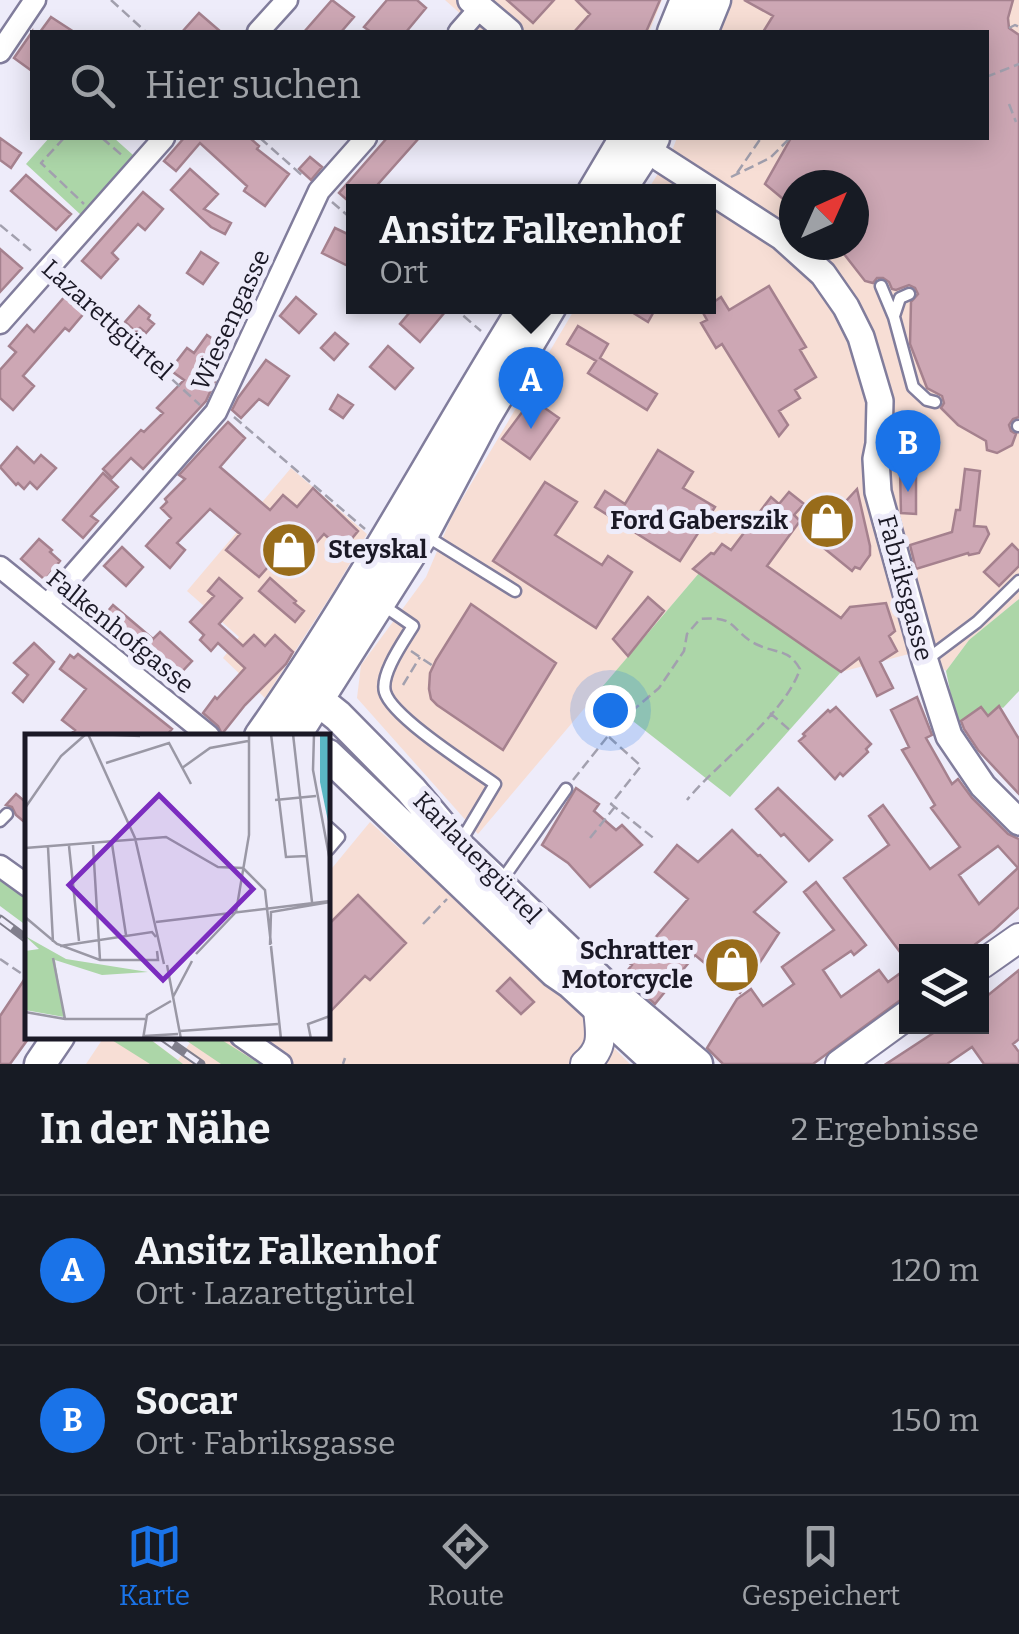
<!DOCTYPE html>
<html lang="de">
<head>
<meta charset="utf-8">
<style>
	:root { --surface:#171b24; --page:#20242c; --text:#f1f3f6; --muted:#9ea1a6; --line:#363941; --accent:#1a73e8 }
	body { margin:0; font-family:Bitter,serif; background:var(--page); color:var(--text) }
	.controls { position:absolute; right:30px; bottom:30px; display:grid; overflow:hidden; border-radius:0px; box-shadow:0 5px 25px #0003 }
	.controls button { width:90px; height:90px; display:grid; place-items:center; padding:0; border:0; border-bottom:2px solid var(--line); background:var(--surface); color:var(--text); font:50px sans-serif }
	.compass { position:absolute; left:779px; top:170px; width:90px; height:90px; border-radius:50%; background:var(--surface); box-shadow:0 5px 25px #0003; rotate:45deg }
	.you { position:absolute; left:610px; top:710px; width:35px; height:35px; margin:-25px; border:8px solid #fff; border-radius:50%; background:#1a73e8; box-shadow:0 0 0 15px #1a73e833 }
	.badge { display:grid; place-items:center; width:65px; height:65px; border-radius:50%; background:var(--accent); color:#fff; font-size:32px; font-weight:700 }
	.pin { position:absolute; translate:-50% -82px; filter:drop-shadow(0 2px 5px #0008) }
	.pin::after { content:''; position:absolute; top:52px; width:35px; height:30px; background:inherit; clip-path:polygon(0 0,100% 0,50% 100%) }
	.popup { position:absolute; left:346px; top:184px; width:370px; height:130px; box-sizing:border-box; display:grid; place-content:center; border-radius:0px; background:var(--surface); filter:drop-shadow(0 2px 8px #0005); font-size:32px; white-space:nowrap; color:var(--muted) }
	.popup b { font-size:38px; color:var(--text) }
	.popup::after { content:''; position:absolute; left:50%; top:100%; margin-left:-20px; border:20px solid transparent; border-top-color:var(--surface) }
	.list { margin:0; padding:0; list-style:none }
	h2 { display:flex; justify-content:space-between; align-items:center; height:130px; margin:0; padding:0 40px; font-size:42px }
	h2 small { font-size:32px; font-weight:400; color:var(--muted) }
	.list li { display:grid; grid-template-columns:65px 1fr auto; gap:30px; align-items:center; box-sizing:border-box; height:150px; padding:0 40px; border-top:2px solid var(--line) }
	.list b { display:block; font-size:38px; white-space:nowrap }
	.list p { margin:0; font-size:32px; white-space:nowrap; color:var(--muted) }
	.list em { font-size:32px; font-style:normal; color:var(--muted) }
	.icon { flex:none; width:55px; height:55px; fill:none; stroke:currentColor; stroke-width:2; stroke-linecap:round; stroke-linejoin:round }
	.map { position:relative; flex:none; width:1019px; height:1064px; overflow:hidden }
	.search { position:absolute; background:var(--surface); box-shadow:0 5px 25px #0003; left:30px; right:30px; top:30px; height:110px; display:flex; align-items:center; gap:25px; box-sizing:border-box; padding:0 35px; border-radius:0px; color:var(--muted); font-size:38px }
	.sheet { height:430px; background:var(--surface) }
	nav { display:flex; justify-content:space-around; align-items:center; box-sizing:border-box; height:140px; border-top:2px solid var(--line); background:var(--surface); font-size:28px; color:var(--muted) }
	nav a { display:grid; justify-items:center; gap:5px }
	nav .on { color:var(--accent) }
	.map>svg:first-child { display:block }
</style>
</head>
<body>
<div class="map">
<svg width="1019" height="1064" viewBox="0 0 1019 1064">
	<rect width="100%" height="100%" fill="#eeecfa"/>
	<path fill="#f7ded5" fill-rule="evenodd" d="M445 0H662L649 32H481Z
		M732 0H1019V599L969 640 946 671 920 651 841 672 699 573 478 834 357 698 361 665 426 577 452 516 576 307 708 306V192L647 191 671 153 677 138H986V32H719ZM794 185H854V245H794Z
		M291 468 367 534 335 589 265 698 223 658 239 637 187 591Z
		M370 822 570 1004 630 1064H86L104 1037H147L178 1060 194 1037 328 1036V873Z"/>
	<path fill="#acd6a8" d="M49 138H114L133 155 81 215 26 164Z
		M699 573 841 672 730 797 597 693Z
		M1019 599V691L1003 708 999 706 988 716 980 707 957 724 946 671 969 640Z
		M0 877 27 898V926L0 906Z
		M107 1037H147L183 1064H150Z
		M181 1037H217L260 1064H221Z"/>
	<path fill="#cda7b4" stroke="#a5818e" stroke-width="2.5" fill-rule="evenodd" d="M332 0 354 17 341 32H304Z
		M387 0H417L426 8 406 32H371L364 27Z
		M507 0H554L533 23Z
		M576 0H660L646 32H574L590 14Z
		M744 0H1013L1008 18 1009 28 1019 35V417L1013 419 1009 425 1011 431 1016 434 1012 445 997 453 987 450 986 441 958 425 941 408 944 403 942 396 927 388 910 344 911 302 918 294 915 288 909 285 896 290 892 289 889 282 883 278H877L873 283 865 281 837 245H854V185H794V208L765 184 791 138H986V32H763L773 16Z
		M199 13 221 32H182Z
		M51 17 74 32H40Z
		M32 32V71L14 58Z
		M0 138 21 153 11 168 0 160Z
		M184 138H250L259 146 257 149 289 174 265 206 244 191 247 186 200 143 176 171 164 161Z
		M387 138H419L371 192H354V206L339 193Z
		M310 157 322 167 311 180 299 169Z
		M190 169 218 194 204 209 231 223 225 234 211 227 171 190Z
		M26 175 71 214 56 230 11 191Z
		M143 192 163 209 145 230 138 224 112 253 118 259 101 278 82 261Z
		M335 228 354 237V269L322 253Z
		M0 249 22 268 0 292Z
		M201 252 218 263 203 284 187 273Z
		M769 286 806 347 800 350 816 377 795 390 800 398 779 411 788 425 779 436 722 344 716 348 701 323 707 320 701 309 708 306 721 297 729 310Z
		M66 295 85 312 69 331 65 328 23 376 34 386 13 410 0 398V370L16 352 9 346 27 325 34 332Z
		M296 297 316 314 299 333 280 316Z
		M139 306 150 315 148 319 154 324 146 333 140 328 136 332 125 322Z
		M415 306H450L420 342 400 324Z
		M622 306H657L648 322Z
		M578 326 608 344 600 358 657 394 647 410 588 373 596 361 567 344Z
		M335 333 348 344 334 360 321 348Z
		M207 335 223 346 209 366 217 370 213 375 217 377 206 401 143 469 131 458 112 478 103 469 141 430 144 432 163 413 157 408 184 380 170 370 187 348 194 353Z
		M388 346 413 368 395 389 370 367Z
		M266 360 289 376 268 405 259 399 241 418 232 410 238 398Z
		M338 395 353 405 343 418 330 409Z
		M532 399 559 418 530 459 502 439Z
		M228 422 245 438 220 467 270 510 283 495 297 507 313 488 358 531 345 547 337 540 334 543 324 534 300 561 285 548 259 577 226 550 240 534 210 509 177 543 185 550 170 568 146 546 171 518 161 508 167 502 165 499 185 479 179 475Z
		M17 447 34 463 41 455 56 468 37 489 30 482 24 489 18 483 16 485 0 467Z
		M658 450 693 472 683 488 715 507 680 561 595 507 605 491 625 504Z
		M965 469 980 471 974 526 986 527 989 534 979 553 969 555 968 553 916 569 910 545 952 532 956 510H960Z
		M900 471H916V514L901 513Z
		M103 473 118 487 91 516 98 521 83 538 63 520Z
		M545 482 577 502 555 535 602 565 608 556 632 572 596 628 493 561Z
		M857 489 870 546V555L860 569 855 567 852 571 814 540 827 524 840 521 836 512Z
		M789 492 804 504 794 515 800 521 767 566 841 618 850 607 886 603 895 631 889 636 897 651 880 662 893 688 877 696 859 658 841 672 693 569 711 553 714 554 722 544 731 550 771 497 779 504Z
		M39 539 52 550 50 552 60 561 45 580 21 559Z
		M1012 544 1019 551V566L999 586 984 572Z
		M122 547 143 567 126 586 104 566Z
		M219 578 242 598 219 624 243 646 254 635 265 646 275 635 293 652 286 664 245 705 222 734 218 726 203 713 215 697 217 699 245 668 218 643 211 651 200 640 204 635 190 622 214 596 208 591Z
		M270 578 296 601 294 603 304 611 295 622 259 591Z
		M648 597 664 611 628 656 613 639Z
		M471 604 556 663 503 750 437 705 431 699 429 689 430 673 436 660Z
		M113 605 153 639 160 632 192 661 178 676 167 665 164 668 129 637 123 645 97 624Z
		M34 643 54 662 23 702 13 693 28 675 14 663Z
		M78 654 172 729 166 736H69L75 730 62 720 86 689 60 669 70 655 74 658Z
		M917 697 932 735 926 738 952 784 958 779 972 798 1008 834 1019 839V907L994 930 965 952H900L844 878 889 845 869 816 883 805 930 869 960 847 931 808 935 805 902 750 909 747 891 710ZM998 846 1018 868 979 904 959 875Z
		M999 706 1019 739V794L978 750 964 729 961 721 981 707 988 716Z
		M836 707 871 744 866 749 868 752 843 776 840 773 835 779 799 741 805 736 803 734 828 710 830 712Z
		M576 788 599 804 594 811 616 830 622 825 642 845 590 887 568 863 542 845Z
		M778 788 832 840 809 861 784 834 781 836 756 809Z
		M16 794 28 804V825L16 815 12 807 6 805Z
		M732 830 758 856 760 855 786 882 754 912 779 933 740 993 695 955 655 1004 623 976 632 965 628 962 645 942 649 945 688 899 655 872 677 845 698 862Z
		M816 882 866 945 854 955 851 951 823 970 841 997 879 970 888 982 906 969V996L813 1064H723L707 1048 737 999 751 989 763 1006 794 984 782 967 834 930 804 892Z
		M358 895 406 943 370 980 365 976 328 1014V925Z
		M1019 970V1039L1013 1044 1019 1052V1064H984L972 1047 947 1064H886L944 1026H982V1000Z
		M28 974V1039L10 1064H0V1016Z
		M510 978 534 1002 521 1014 497 991Z"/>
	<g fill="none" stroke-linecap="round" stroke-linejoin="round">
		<g stroke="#817d9c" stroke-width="15">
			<path id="service" d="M881 286 894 317 913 387 927 400 935 402
				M894 316 900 298 909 294
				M1018 426H1019
				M428 537 515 591
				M384 606 413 626C404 641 380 674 385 692 392 717 471 767 495 784L461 841
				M925 661 977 622 1019 581
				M0 821 7 814
				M328 827 339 837 328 850
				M502 880 566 789"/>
		</g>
		<g stroke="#817d9c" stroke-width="25">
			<path id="minor" d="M258 32 287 0
				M459 32 480 8
				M0 52 35 0
				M0 323 164 138
				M0 567 209 736
				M47 605 216 412 319 191 366 138
				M0 866 28 886
				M241 1036 281 1064"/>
		</g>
		<g stroke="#817d9c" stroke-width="30">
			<path id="tertiary" d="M471 0 509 32
				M632 138 661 159 782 237 823 274 846 307 861 337 880 401 879 444 876 459 878 492 925 661 949 736 983 786 1019 822"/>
		</g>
		<g stroke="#817d9c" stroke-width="32">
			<path id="secondary" d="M982 964 1019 938
				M585 1064C605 1047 600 1033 598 1009
				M840 1064 906 1016"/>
		</g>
		<g stroke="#817d9c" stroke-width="35">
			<path id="primary" d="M673 32 686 0
				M702 32 715 0
				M593 192 625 138
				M619 192 654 138
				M288 697 304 694 318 700 338 716 411 790 458 846 605 986 697 1064
				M260 736C357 598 436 449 525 306
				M295 736 423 534 485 417 551 306
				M328 755 555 972 571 983 659 1064
				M40 1064 59 1036"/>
		</g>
		<path stroke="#a2a0ae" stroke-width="2.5" stroke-dasharray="10 5" stroke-linecap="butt" d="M111 0 146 32
			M1009 28 1015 25 1019 27
			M986 77 1019 64
			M1009 104 1016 122
			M64 138 41 163 84 204
			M102 138 124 157
			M260 138 304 177
			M737 173 761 138
			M731 177 770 158 790 138
			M332 202 354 221
			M0 225 34 253
			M62 278 200 405
			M452 306 481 331
			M234 417 365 529
			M411 651 433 666
			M403 685 420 657
			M770 713 792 732
			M609 737 641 766 611 804 656 840
			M573 780 619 722 659 688 684 651 687 634 700 619C739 615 730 632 758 645 777 654 788 648 800 669 784 716 719 761 687 800
			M590 838 614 808
			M423 924 447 899
			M0 959 28 978
			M343 1064 345 1058"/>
		<use href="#service" stroke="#fff" stroke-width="10"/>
		<use href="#minor" stroke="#fff" stroke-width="20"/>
		<use href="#tertiary" stroke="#fff" stroke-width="25"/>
		<use href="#secondary" stroke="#fff" stroke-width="28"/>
		<use href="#primary" stroke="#fff" stroke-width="30"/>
		<g stroke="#807e8c" stroke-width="9">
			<path id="rail" d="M0 919 28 940
				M161 1036 201 1064"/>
		</g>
		<use href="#rail" stroke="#eeecfa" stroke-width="5" stroke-dasharray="15" stroke-linecap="butt"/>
	</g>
	<defs>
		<g id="shop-disc" transform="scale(2.875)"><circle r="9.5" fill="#986c1a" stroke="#eeecfa"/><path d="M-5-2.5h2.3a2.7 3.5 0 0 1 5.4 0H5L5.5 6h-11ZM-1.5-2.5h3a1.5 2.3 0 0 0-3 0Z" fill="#fff"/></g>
	</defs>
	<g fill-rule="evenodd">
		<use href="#shop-disc" x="827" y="521"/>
		<use href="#shop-disc" x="289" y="550"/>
		<use href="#shop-disc" x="732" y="965"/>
	</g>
	<g text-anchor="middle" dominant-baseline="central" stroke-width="10" stroke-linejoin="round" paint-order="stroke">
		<g font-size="25" fill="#1b1926" stroke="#eeecfa">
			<text transform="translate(107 320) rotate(42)">Lazarettgürtel</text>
			<text transform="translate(231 320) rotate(-65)">Wiesengasse</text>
			<text transform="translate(905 588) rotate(75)">Fabriksgasse</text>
			<text transform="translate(120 632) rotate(39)">Falkenhofgasse</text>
			<text transform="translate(477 858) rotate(46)">Karlauergürtel</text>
		</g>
		<g font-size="25" font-weight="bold" fill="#1b1926" stroke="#eeecfa" text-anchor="end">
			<text x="788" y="521">Ford Gaberszik</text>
			<text x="328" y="550" text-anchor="start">Steyskal</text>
			<text x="693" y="951">Schratter<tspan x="693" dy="29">Motorcycle</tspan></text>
		</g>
	</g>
	<g transform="translate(25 734)">
		<rect width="305" height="305" fill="#eeecfa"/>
		<path d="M0 202 41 225 123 238 77 241 30 226 39 283 0 276V217L14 215Z" fill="#acd6a8"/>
		<path d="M295 0H305V97L295 48Z" fill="#5ab7c3"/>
		<path fill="none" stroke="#9a98a5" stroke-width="2.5" d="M63 0 110 104 139 230M72 0 115 2M246 0 261 123 282 122M268 0 287 168M289 0 288 36 305 127M81 29 144 9 166 50M157 34 185 14 223 7M250 66 291 62M0 74 36 22 61 0M87 110 101 201M68 111 75 226M44 112 54 207M23 113 28 208M0 114 141 103 193 133 218 134M218 134 240 156 246 210M0 183 32 210 75 226H133L132 217M131 188 305 167M245 211 246 178 305 168M35 212 127 198 131 203M246 212 256 305M246 213 256 305M171 220 211 178 224 101V0M28 224 40 285M142 231 156 305M148 263 167 227M0 278 40 285H120M155 297 253 290M119 302 153 300M118 305 122 281 146 267M286 305 283 290 305 282"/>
		<path fill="#7b2cbf" fill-opacity="0.15" stroke="#7b2cbf" stroke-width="5" d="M134 61 228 155 138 246 44 151Z"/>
		<rect width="305" height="305" fill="none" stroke="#1b1926" stroke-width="5"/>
	</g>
</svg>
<div class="controls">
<button><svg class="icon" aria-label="layers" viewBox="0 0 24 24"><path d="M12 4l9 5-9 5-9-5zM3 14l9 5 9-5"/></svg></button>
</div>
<svg class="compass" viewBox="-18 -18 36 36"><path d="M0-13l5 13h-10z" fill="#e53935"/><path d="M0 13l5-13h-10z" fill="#9ea1a6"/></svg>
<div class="you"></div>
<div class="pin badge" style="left:531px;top:429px">A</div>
<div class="popup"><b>Ansitz Falkenhof</b>Ort</div>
<div class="pin badge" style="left:908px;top:492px">B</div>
<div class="search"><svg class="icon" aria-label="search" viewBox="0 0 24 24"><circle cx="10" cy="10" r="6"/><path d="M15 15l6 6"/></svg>Hier suchen</div>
</div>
<section class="sheet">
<h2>In der Nähe<small>2 Ergebnisse</small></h2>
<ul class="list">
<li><span class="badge">A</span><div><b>Ansitz Falkenhof</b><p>Ort · Lazarettgürtel</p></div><em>120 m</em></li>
<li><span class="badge">B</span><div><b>Socar</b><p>Ort · Fabriksgasse</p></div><em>150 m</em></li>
</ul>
</section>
<nav>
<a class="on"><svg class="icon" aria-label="map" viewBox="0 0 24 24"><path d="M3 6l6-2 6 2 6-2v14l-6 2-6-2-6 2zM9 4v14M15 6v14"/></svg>Karte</a>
<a><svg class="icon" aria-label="directions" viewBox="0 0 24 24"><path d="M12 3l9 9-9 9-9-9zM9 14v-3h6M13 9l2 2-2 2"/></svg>Route</a>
<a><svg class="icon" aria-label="saved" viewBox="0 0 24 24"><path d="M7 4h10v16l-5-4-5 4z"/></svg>Gespeichert</a>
</nav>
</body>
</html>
